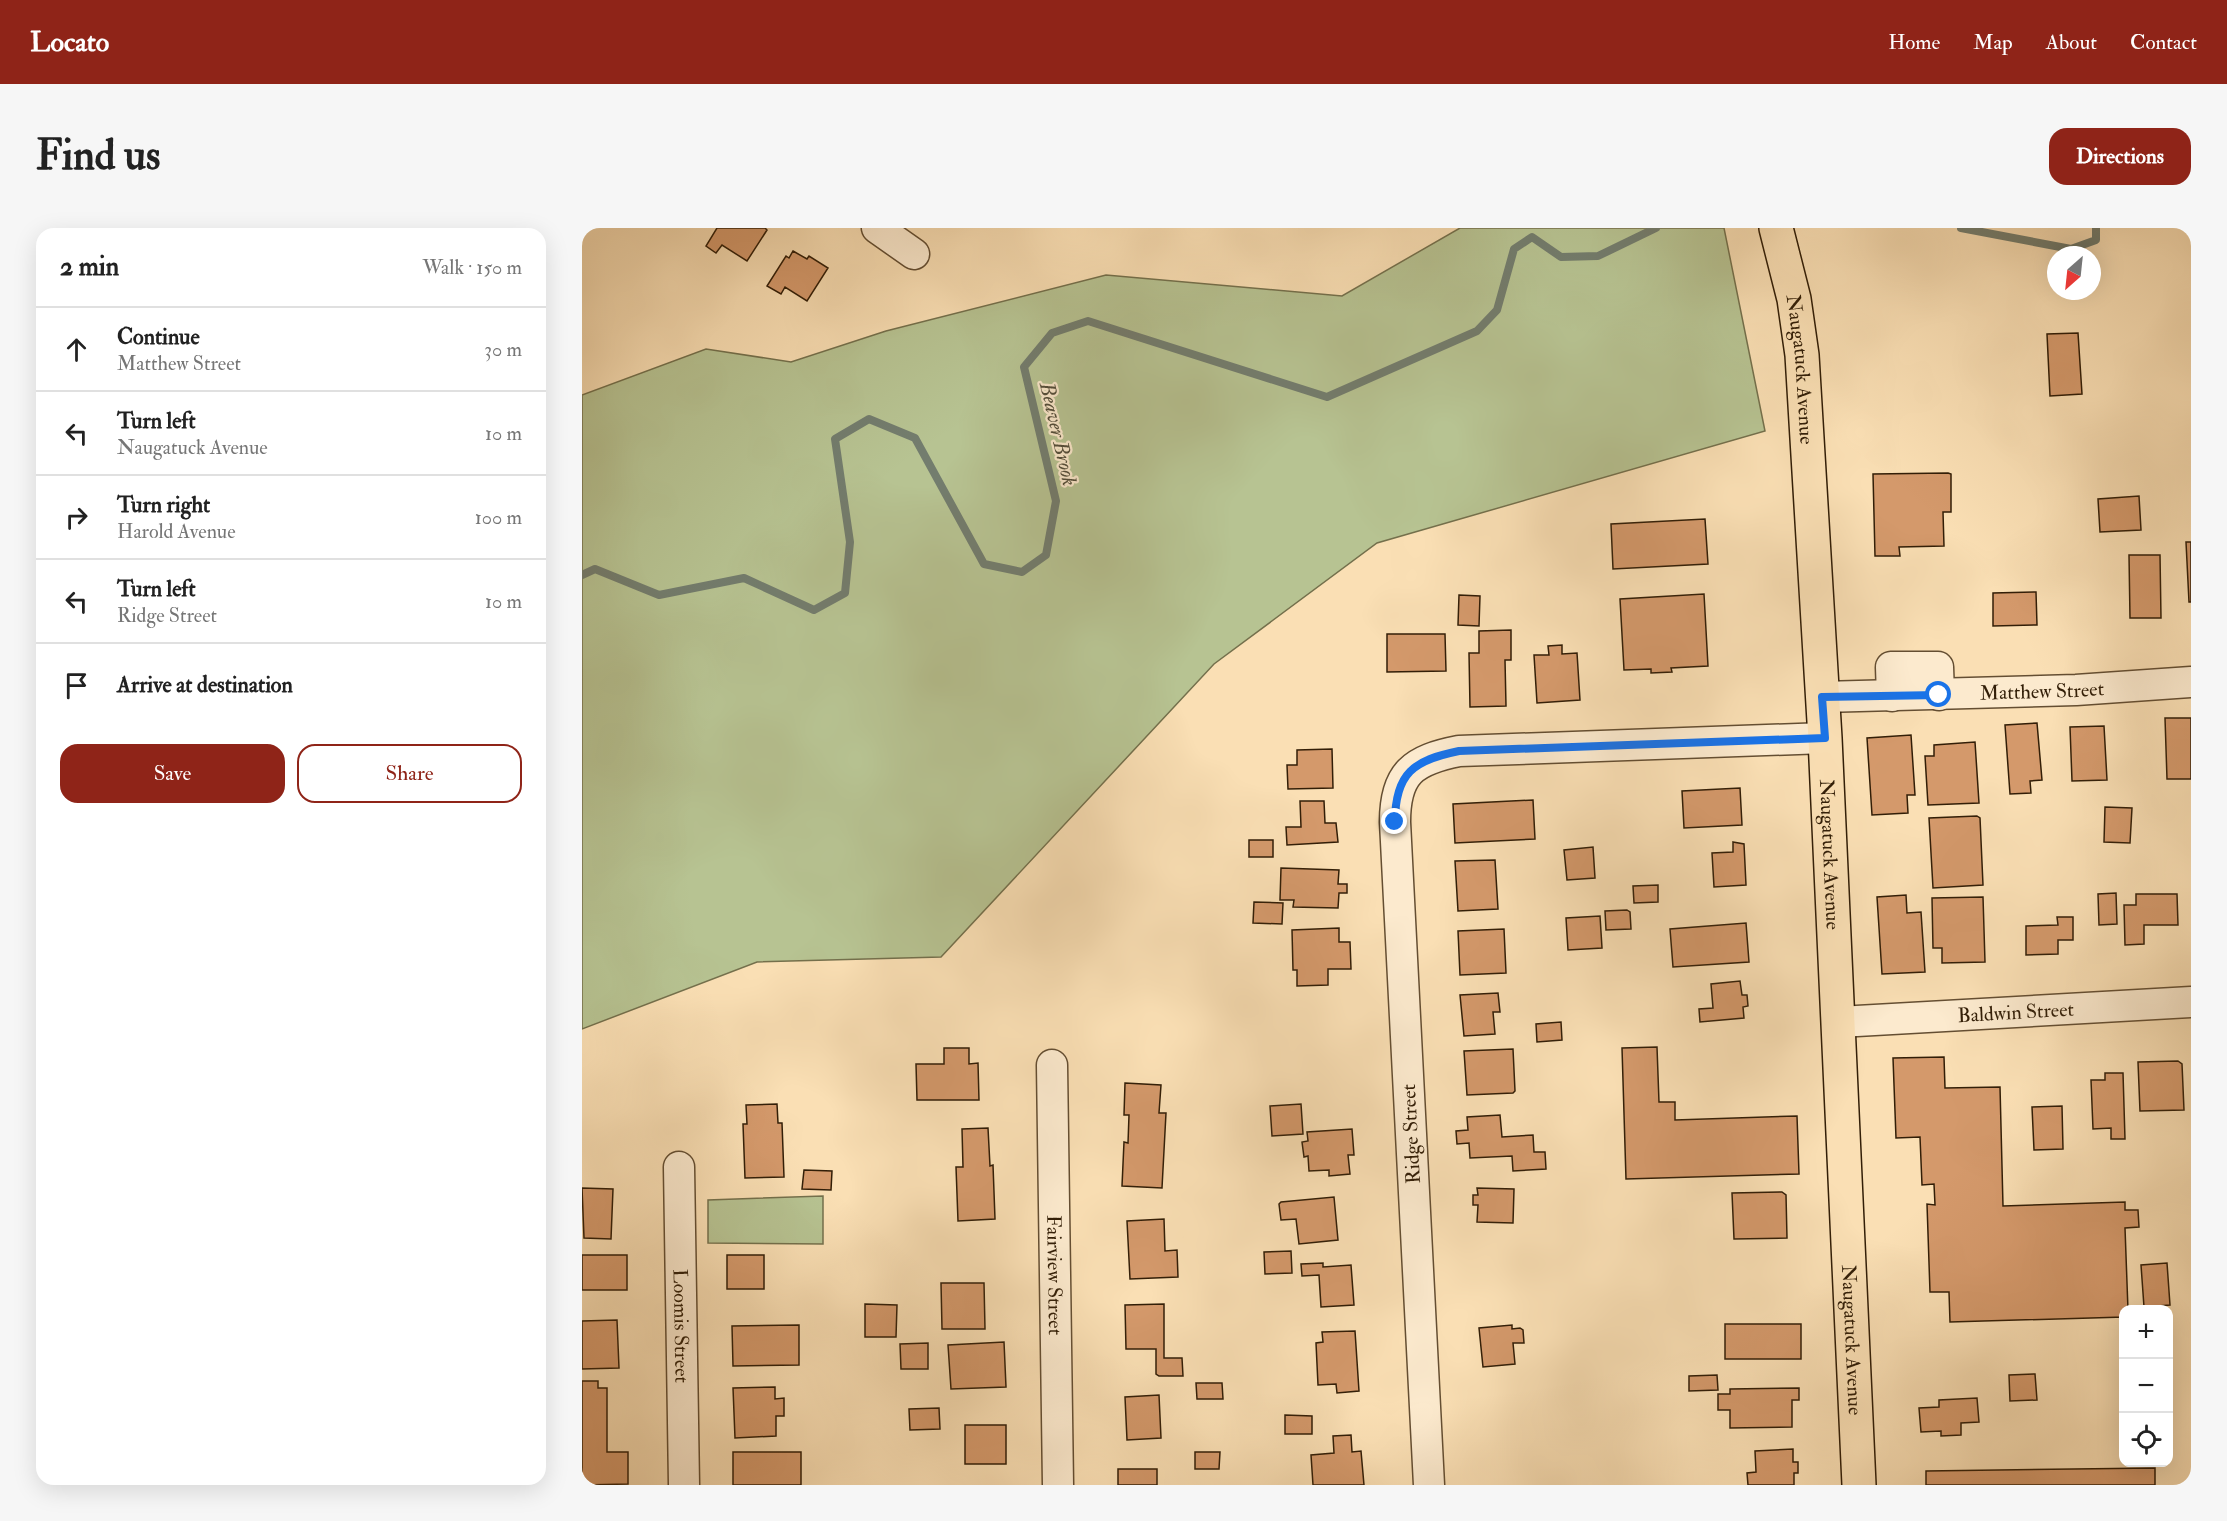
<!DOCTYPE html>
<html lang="en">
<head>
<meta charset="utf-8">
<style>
	:root { --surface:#fff; --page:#f6f6f6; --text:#222; --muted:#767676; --line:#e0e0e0; --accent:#8f2418 }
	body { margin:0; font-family:"IM FELL Double Pica",serif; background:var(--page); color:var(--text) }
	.controls { position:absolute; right:18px; bottom:18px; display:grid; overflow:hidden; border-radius:12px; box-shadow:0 6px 24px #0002 }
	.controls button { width:54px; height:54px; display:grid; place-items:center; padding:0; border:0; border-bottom:2px solid var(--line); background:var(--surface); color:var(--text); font:30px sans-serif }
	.compass { position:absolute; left:1465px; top:18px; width:54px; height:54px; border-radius:50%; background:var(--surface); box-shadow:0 6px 24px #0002; rotate:207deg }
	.stop { position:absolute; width:18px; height:18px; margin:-14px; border:4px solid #1a73e8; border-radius:50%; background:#fff }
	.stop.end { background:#1a73e8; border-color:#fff; box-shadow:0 2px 6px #0008 }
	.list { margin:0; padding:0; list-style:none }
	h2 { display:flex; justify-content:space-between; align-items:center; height:78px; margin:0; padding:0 24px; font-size:26px }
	h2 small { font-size:20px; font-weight:400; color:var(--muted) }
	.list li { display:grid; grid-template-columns:39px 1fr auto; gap:18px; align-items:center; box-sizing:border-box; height:84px; padding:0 24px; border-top:2px solid var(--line) }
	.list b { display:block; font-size:22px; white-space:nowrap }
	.list p { margin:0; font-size:20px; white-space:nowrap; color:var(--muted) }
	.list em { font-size:20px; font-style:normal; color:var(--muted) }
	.actions { display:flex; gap:12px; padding:18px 24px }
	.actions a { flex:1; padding:14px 0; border:2px solid var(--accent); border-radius:18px; text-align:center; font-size:21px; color:var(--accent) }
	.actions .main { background:var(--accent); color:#fff }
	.icon { flex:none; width:33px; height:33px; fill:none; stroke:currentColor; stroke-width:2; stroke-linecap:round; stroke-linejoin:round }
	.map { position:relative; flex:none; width:1609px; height:1257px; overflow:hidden; border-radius:18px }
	header { display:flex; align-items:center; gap:36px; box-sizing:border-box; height:84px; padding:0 30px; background:var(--accent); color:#fff }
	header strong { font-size:28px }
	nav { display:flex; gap:33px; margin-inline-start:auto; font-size:21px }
	.intro { display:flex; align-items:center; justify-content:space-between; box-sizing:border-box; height:144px; padding:0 36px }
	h1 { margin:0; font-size:42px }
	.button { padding:15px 27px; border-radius:18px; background:var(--accent); color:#fff; font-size:21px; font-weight:700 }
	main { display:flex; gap:36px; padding:0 36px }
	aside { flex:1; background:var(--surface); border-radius:18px; box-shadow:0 6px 24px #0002 }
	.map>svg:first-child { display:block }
</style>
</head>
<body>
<header>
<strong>Locato</strong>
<nav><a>Home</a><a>Map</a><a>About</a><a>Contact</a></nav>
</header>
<div class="intro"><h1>Find us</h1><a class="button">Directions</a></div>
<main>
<aside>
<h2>2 min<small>Walk · 150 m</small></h2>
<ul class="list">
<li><svg class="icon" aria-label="ahead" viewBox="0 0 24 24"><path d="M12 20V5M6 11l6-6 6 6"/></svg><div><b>Continue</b><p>Matthew Street</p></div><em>30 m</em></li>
<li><svg class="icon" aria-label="left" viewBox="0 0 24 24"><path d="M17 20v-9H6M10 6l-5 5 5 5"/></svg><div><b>Turn left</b><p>Naugatuck Avenue</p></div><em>10 m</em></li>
<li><svg class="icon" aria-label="right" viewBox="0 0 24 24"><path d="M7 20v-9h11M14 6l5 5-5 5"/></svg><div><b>Turn right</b><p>Harold Avenue</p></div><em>100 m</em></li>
<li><svg class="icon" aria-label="left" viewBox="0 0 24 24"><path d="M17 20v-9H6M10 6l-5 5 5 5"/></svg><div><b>Turn left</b><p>Ridge Street</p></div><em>10 m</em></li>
<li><svg class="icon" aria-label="arrive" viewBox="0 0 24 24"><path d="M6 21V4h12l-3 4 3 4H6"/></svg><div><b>Arrive at destination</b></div></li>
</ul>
<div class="actions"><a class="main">Save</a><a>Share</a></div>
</aside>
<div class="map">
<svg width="1609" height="1257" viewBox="0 0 1609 1257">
	<rect width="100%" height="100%" fill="#fadfb4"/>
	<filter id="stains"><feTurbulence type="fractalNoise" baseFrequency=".00333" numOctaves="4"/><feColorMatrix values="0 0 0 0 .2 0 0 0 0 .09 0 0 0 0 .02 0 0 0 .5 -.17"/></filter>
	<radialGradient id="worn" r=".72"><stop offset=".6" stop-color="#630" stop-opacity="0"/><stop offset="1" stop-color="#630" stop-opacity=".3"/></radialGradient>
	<path fill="#b7c392" stroke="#74704c" stroke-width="1.5" d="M878 0H1142L1183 203 795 315 632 436 359 729 175 734 0 801V167L124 121 209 134 304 103 524 47 760 68Z
		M241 968V1016L126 1015V972Z"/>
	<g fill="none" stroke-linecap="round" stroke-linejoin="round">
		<path stroke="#737d6e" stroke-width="8" d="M1379 0 1489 21 1514 12V0
			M0 347 13 341 77 367 162 350 232 382 263 365 268 314 253 211 287 191 333 210 402 336 440 344 464 327 474 273 442 139 470 105 506 93 745 169 895 103 915 82 932 21 950 9 979 29 1016 28 1074 0"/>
	</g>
	<path fill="#d4996b" stroke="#321e07" stroke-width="1.5" d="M135 0H183L185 2 165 33 140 17 134 25 124 18Z
		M211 23 225 31 227 28 246 40 225 73 203 59 199 66 185 58 204 28 207 30Z
		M1496 105 1500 166 1468 168 1465 106Z
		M1366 245 1369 246V284H1361L1362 318 1317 319 1318 328H1293L1291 246Z
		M1557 268 1559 302 1518 304 1516 271Z
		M1123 291 1126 336 1031 341 1029 296Z
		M1604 314H1609V374H1607Z
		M1547 327H1578L1579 390H1548Z
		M1454 364 1455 397 1411 398V365Z
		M1122 366 1126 438 1089 440 1090 444 1069 445V441L1042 442 1038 371Z
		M877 367 898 368 897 398 876 397Z
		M929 402V432H923L924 478 888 479 887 425H897V403Z
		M805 406H863L864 443 805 444Z
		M980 417V426L995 425 998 472 955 475 952 427H967L966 418Z
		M1583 490H1609V551H1585Z
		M1455 495 1460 552 1448 553 1449 565 1428 566 1423 497Z
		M1522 498 1525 552 1490 553 1488 499Z
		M1329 507 1333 567H1325L1326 585 1290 587 1285 510Z
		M1393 514 1397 575 1346 577 1343 528H1352V517Z
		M750 521 751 560 706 561 705 537H715V522Z
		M1158 560 1160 597 1102 600 1100 563Z
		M951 572 953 611 873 615 871 576Z
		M718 573H742L743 595H754L756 614 705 617 704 599H719Z
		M1523 579 1550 580 1548 615 1522 614Z
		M1395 588 1398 590 1401 657 1351 660 1347 590Z
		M667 612H691V629H667Z
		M1151 614 1162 616 1164 657 1132 659 1130 625 1151 624Z
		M1011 619 1013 650 985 652 982 622Z
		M913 632 916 681 876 683 873 633Z
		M699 640 757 642 756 656H765V665H757L756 680 711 679 712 672H698Z
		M1076 657V674L1052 675 1051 658Z
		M1534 665 1535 696 1517 697 1516 666Z
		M1554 666H1595L1596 697H1562V716L1543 717 1542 677H1554Z
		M1324 667 1325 685 1339 684 1343 744 1300 746 1295 669Z
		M1401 669 1403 734 1360 735V720H1351L1350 670Z
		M672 674 701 675 700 696 671 695Z
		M1045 682 1048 684 1049 701 1024 702 1023 683Z
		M1018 688 1020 720 986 722 984 690Z
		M1475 689H1491V712H1476V726L1444 727V698L1476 697Z
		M1164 695 1167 734 1091 739 1088 701Z
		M757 700V714H768L769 741H746V757L715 758V742H711L710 702Z
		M922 701 924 745 878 747 876 703Z
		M1158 753 1160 767H1165L1166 778 1161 779 1162 790 1118 794 1117 781 1131 780 1129 756Z
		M916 765 918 784H911L913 806 882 808 878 767Z
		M979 794 980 812 955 814 954 796Z
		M1075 819 1077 874H1093V892L1215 888 1217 946 1044 951 1040 820Z
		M362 820H387V836L396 835 397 872H335L334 836H362Z
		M931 821 933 863 931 865 885 867 882 823Z
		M1362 829 1363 860 1418 859 1421 978 1543 974V982H1556L1557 999 1543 1000 1546 1082H1542V1089L1368 1094 1367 1064H1348L1345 976 1353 977 1352 956 1340 957 1338 909 1314 910 1311 830Z
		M1596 833 1600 836 1602 882 1558 883 1556 834Z
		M1523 845H1541L1543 911H1529V900L1511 901 1509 852H1523Z
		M543 855 579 857 577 885H584L580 960 540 958 542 914 546 915 547 887H542Z
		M195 876 196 895H200L202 949 163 950 161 896H165L164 877Z
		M719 876 721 906 690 908 688 878Z
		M1480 878 1481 921 1452 922 1450 879Z
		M918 887 920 909 951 907 952 924H963L964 941 931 943 930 928 888 930 887 915 875 916 874 903 886 902 885 889Z
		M406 900 408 938 411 937 413 991 376 993 374 939H381L380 901Z
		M770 901 772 927H766L768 946 747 948V942L727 943 726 928 722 929 720 914 726 913 725 904Z
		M222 942 250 943 249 962 220 961Z
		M0 960 31 961 29 1011 2 1010Z
		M895 960 932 961 931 995 895 994 896 977H891V967H896Z
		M1200 964 1204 967 1205 1010 1152 1011 1150 965Z
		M752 969 756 1012 717 1016 714 991 699 992 697 976 699 974Z
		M582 991 583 1023 595 1022 596 1049 548 1051 545 993Z
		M709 1023 710 1045 683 1046 682 1024Z
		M0 1027H45V1062H0Z
		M145 1027H182V1061H145Z
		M741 1035V1039L769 1037 772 1077 739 1079 737 1047 720 1048 719 1036Z
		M1585 1035 1588 1077 1562 1079 1559 1037Z
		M359 1055H402L403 1101H360Z
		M283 1076 315 1077 314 1109H283Z
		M582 1076V1130H600L601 1148H577L574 1146V1121H544L543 1077Z
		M35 1092 37 1140 0 1141V1093Z
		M1143 1096H1219V1131H1143Z
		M217 1097V1137L151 1138 150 1098Z
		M930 1097V1101L938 1100 941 1102 942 1115H931L933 1136 901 1139 897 1100Z
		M773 1103 777 1163 755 1165 754 1156 736 1157 734 1115 741 1114 740 1104Z
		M422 1114 424 1159 369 1161 366 1117Z
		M346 1115V1141H319L318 1116Z
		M1453 1146 1455 1172 1428 1173 1427 1147Z
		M1135 1147 1136 1162 1107 1163V1148Z
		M0 1153H16V1160H25V1224H46V1256L0 1257Z
		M614 1155H640L641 1171H615Z
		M193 1159V1171L202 1170V1188H194V1208L153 1210 151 1160Z
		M1217 1160V1172H1210V1199L1148 1200V1182H1136V1166H1148V1161Z
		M577 1167 579 1210 545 1212 543 1169Z
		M1395 1170 1397 1194 1379 1195V1207L1359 1208V1203L1339 1204 1337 1180 1357 1179V1172Z
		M357 1180 358 1201 328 1202 327 1181Z
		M703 1187 730 1188V1206H703Z
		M383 1197H424V1236H383Z
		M769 1207 770 1224 779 1223 782 1257H731L729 1227 752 1225 751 1208Z
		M1211 1221V1234H1216V1245H1212V1257H1166L1165 1245 1174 1244 1173 1223Z
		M151 1224H219V1257H151Z
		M613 1224H638L637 1241H613Z
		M1573 1240V1257H1344V1243Z
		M536 1241H575V1257H536Z"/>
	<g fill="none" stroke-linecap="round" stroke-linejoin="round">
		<g stroke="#644e32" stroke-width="33">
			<g id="minor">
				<path d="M295 0 332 26"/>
				<path d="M1310 468 1309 439H1356L1357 467"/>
				<path id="s1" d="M1240 469 1494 462 1609 454"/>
				<path id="s2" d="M1257 794 1609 774"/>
				<path id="s3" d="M470 837 476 1257"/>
				<path id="s4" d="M97 939 102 1257"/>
				<path d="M847 1257 813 594C813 545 831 532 877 523L1243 510"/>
			</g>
		</g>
		<g stroke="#321e07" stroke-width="36">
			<g id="major">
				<path id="s5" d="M1194 0 1212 71 1220 127 1243 510 1277 1257"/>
			</g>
		</g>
		<use href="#minor" stroke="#fceace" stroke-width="30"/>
		<use href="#major" stroke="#fadfb4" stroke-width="33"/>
	</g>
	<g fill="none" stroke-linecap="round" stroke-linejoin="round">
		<path stroke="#1a73e8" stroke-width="8" d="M813 594C813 545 832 532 877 523L1243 510 1240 469 1357 467"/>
	</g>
	<g text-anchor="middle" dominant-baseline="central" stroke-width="4.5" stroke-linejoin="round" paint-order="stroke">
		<g font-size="20" fill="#321e07" stroke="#fceace">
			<text stroke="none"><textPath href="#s5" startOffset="144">Naugatuck Avenue</textPath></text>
			<text stroke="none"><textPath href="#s1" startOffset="220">Matthew Street</textPath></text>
			<text stroke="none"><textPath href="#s5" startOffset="630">Naugatuck Avenue</textPath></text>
			<text stroke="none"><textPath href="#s2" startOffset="177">Baldwin Street</textPath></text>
			<text transform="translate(829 906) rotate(-93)">Ridge Street</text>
			<text stroke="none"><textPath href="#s3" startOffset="210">Fairview Street</textPath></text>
			<text stroke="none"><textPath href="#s4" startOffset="159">Loomis Street</textPath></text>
			<text stroke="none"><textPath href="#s5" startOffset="1116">Naugatuck Avenue</textPath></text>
		</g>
		<g font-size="21" font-style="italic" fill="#534d3a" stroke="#fceace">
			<text transform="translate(476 206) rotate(77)">Beaver Brook</text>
		</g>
	</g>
	<rect width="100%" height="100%" filter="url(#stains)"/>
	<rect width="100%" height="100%" fill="url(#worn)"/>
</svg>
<div class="controls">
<button>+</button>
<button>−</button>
<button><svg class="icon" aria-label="locate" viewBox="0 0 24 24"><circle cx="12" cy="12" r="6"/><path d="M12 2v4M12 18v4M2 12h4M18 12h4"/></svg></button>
</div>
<svg class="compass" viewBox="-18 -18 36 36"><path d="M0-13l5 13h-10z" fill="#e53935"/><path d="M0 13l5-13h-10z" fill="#767676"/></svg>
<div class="stop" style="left:1357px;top:467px"></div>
<div class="stop end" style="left:813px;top:594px"></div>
</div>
</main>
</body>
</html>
